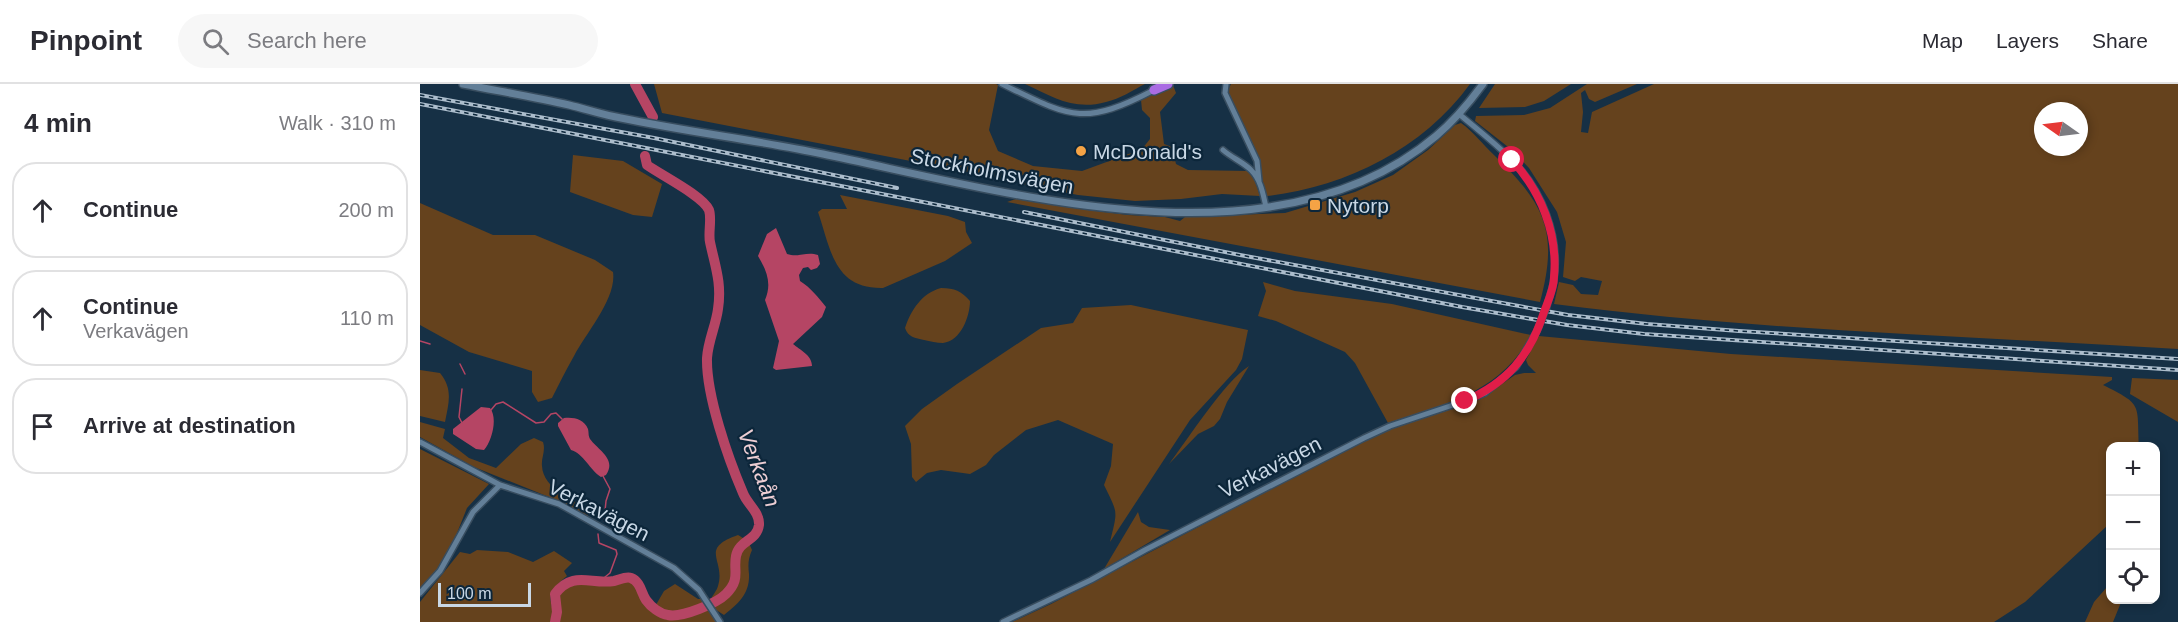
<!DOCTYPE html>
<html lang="en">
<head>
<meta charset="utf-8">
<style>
	:root { --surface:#fff; --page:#f7f7f7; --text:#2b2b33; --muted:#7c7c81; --line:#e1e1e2 }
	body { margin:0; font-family:Helvetica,sans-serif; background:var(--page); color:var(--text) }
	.controls { position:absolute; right:18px; bottom:18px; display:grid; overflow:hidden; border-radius:12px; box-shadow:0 3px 9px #0003 }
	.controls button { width:54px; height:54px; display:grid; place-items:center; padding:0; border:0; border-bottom:2px solid var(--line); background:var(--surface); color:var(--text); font:30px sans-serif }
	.compass { position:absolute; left:1614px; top:18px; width:54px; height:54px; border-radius:50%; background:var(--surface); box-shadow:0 3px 9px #0003; rotate:284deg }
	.scale { position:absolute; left:18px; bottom:15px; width:93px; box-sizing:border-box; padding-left:6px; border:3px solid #c9d8e6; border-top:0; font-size:16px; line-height:21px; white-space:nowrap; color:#c9d8e6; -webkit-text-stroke:4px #0c263a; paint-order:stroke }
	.stop { position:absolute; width:18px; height:18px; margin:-14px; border:4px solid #e11d48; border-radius:50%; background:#fff }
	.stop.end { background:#e11d48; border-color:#fff; box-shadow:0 2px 6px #0008 }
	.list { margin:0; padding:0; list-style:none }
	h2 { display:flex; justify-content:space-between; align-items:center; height:78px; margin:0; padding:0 24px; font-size:26px }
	h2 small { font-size:20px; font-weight:400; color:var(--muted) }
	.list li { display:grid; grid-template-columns:39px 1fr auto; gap:18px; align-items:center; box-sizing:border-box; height:96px; margin:0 12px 12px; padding:0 12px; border:2px solid var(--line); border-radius:24px }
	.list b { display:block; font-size:22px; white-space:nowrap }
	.list p { margin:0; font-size:20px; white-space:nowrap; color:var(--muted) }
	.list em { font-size:20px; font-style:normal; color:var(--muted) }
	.icon { flex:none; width:33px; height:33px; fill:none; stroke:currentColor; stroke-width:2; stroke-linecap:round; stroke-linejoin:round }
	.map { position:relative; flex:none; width:1758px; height:538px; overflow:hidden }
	header { display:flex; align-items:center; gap:36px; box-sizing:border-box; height:84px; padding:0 30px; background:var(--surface); border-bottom:2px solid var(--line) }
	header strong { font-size:28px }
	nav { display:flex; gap:33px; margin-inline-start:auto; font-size:21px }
	.search { width:420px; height:54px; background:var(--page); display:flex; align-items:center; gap:15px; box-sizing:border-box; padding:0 21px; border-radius:33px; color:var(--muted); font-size:22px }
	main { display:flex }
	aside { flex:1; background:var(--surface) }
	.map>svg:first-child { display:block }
</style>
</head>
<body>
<header>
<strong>Pinpoint</strong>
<div class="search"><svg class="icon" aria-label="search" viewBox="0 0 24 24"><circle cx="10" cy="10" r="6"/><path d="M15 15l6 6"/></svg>Search here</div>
<nav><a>Map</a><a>Layers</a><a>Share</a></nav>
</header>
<main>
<aside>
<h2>4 min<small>Walk · 310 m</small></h2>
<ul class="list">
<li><svg class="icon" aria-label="ahead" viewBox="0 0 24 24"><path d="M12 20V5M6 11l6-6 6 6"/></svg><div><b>Continue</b></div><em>200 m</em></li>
<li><svg class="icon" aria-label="ahead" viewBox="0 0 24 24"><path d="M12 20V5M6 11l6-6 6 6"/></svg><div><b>Continue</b><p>Verkavägen</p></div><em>110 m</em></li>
<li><svg class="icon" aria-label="arrive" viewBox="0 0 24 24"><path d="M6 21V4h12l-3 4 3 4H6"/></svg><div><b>Arrive at destination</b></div></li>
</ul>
</aside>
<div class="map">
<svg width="1758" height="538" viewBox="0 0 1758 538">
	<rect width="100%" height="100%" fill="#163045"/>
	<path fill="#65421d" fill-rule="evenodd" d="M234 0H576L578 1 569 46 578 67 613 82 662 87 722 65 730 55V34L722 26 721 16 753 1 756 9 740 28 744 60 752 63 756 80 768 86 829 87 835 97 840 112 802 110 761 115 715 117 658 111 603 100 606 96 601 93 599 98 242 29Z
		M605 0H725C713 6 700 15 686 18 654 27 633 13 605 0Z
		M811 0H1050C1003 65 925 103 847 112L842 99 840 77 810 15 808 6Z
		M1075 0H1151L1124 17 1105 23 1059 24Z
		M1167 0H1217L1175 18 1169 15 1165 6 1161 9 1163 28 1161 48 1168 49 1172 28 1234 0H1758V265C1550 252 1341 247 1134 220L1139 198 1153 201 1161 210 1178 211 1182 197 1161 193 1155 197 1143 193 1146 158 1137 128 1109 84 1092 66 1055 37 1056 32 1104 31 1130 24ZM1623 27H1659V63H1623Z
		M1041 39C1054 48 1063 61 1074 71 1125 120 1139 148 1120 218L587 118 599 114 660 125 708 131 745 133 760 137 765 133 865 129 935 108 973 91 1008 66 1035 41Z
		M153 71 203 77 242 100 232 133 213 131 150 108Z
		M420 111 528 132 545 138 546 148 552 159 525 177 463 204C414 205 411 166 398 128L402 125H427Z
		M0 119 73 151H115L175 176 193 188C197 214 166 249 154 272 146 286 139 300 132 314L118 318 112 308V287L49 268 0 241Z
		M843 198 875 207 972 220 1111 251C1080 309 1025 320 968 339L935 279 925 268 856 237 838 232 846 207Z
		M521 204C535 204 541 207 550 217 550 232 541 257 523 259 517 259 510 257 504 256 495 254 488 253 485 244 491 226 502 209 521 204Z
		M711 221 828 246 822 275 816 286 770 336 690 458C698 425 698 430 684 401L691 382 693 360 638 336 606 346 574 371 566 381 550 390 521 386 507 389 496 398 492 393 491 360 485 342 502 325 537 300 621 244 653 239 662 224Z
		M1119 252 1311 270 1692 293V296L1683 301C1723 321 1717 319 1719 362H1690V438L1688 441 1605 518 1574 538H592L631 520 960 348 1063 313 1095 291 1104 289H1116L1108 281 1106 276Z
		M829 282 807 318 800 335 794 342 778 350 749 380C768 355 804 298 829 282Z
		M0 286 20 289C33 305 29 318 25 338L0 332Z
		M1712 294 1758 296V338L1710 310Z
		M0 338 25 345 23 354 49 374 76 384 101 360 114 354 123 358C126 367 121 374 122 382 123 405 154 416 171 426L167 433 139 417 54 383 0 353Z
		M0 365 69 400 47 424 33 459 17 486 0 505Z
		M718 428 721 438 729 443 750 446 684 485Z
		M318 451 328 457 332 466C328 475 328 481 329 490 330 510 318 520 304 531L293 524 288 523 297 538H137L140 528 138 510C153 490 168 501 187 500 196 499 203 496 211 496 221 505 224 517 233 526L244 507 255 500 278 515H291C293 511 297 506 298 502 306 476 278 465 318 451Z
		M57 466 88 468 113 478 134 467 152 479 144 487 147 492C116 517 140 518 130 538H0V518L40 468 50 470Z
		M1687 503H1690V516H1702L1693 538H1665L1674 518Z"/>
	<path fill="#b54564" d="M356 144 367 170C379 174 386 167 398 171L400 180 397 184 391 186 388 183 383 184 379 191 380 197C391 204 398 213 406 223L402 233 373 260C380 266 392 271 392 282L356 286 353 284 359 257 345 216C352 200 347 187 338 172L347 150Z
		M61 323 70 324C78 334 72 357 64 366L56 365 33 350V345Z
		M144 334C154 333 164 335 168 345 169 349 168 351 170 355 178 366 197 375 186 391L181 393C170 386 163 369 151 366L138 342V339Z"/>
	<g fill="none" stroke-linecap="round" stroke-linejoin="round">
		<path stroke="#b54564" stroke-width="1.5" d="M0 257 10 260
			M40 280 45 290
			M42 305 39 333 42 339
			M71 326 76 320 83 318 116 339 124 338 131 330 136 329 142 335
			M183 392 190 405 186 417 184 437
			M178 450 179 459 196 466 197 470 190 489 180 497"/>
		<path stroke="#b54564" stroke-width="10" d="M215 0 233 33
			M135 538 137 528 135 510C153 486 171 501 194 497 199 496 206 492 211 494 221 498 221 509 226 516 231 523 240 530 248 531 262 534 297 519 306 510 321 495 313 487 316 472 319 456 337 457 339 441 340 428 327 420 323 409 308 374 286 311 287 274 288 257 296 241 298 225 302 199 295 182 290 158 288 149 292 135 289 126 283 112 241 91 227 81L225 72"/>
		<g stroke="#384d5f" stroke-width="8">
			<path id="minor" d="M582 0C650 33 663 43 734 6
				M806 0 805 9 837 77 839 97
				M1039 30C1057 45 1075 59 1092 76 1122 106 1140 152 1134 195 1133 204 1129 213 1127 222
				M803 66C812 74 823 78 831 86 841 96 843 110 846 123
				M0 358 80 401 139 420 254 484 279 506 300 538
				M0 509 20 487 53 428 80 401
				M583 538 671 496 725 466 944 354 970 342 1045 317 1065 309 1096 283 1117 247"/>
		</g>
		<g stroke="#384d5f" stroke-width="10">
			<path id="tertiary" d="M43 0C78 7 114 13 149 21 166 25 183 31 201 34 268 48 336 56 403 70 588 108 854 189 1016 52 1034 37 1049 19 1063 0"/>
		</g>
		<g stroke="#384d5f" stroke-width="12">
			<path id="motorway" d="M734 6 748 0"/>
		</g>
		<use href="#minor" stroke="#637f98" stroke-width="5"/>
		<use href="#tertiary" stroke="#637f98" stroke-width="7"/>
		<use href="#motorway" stroke="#aa6ce3" stroke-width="9"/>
		<g stroke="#acbdcc" stroke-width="4">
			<path id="rail" d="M0 11 234 54 477 104
				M0 20 1042 223 1147 241 1224 250 1758 286
				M604 128 820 171 1148 231 1227 240 1319 247 1758 275"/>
		</g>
		<use href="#rail" stroke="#0c263a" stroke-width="1.5" stroke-dasharray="4.5" stroke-linecap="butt"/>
		<g stroke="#384d5f" stroke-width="8" stroke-linecap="butt">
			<path id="minor-bridge" d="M1117 247 1127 222"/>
		</g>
		<use href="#minor-bridge" stroke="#637f98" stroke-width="5"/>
	</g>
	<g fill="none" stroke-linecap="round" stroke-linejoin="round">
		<path stroke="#e11d48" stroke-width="8" d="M1045 317C1087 299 1110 272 1124 228 1128 217 1134 205 1134 193 1138 149 1121 108 1092 76"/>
	</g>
	<g fill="#f5a345" stroke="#0c263a" stroke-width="2">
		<circle cx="661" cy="67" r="6"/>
		<rect x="889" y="115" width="12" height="12" rx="3"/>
	</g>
	<g text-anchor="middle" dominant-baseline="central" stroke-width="4.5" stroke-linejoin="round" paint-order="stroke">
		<g font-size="21" fill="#c9d8e6" stroke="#0c263a" text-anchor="start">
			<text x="673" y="67">McDonald's</text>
			<text x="907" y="121">Nytorp</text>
		</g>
		<g font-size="21" fill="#c9d8e6" stroke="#0c263a">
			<text transform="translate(572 87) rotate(11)">Stockholmsvägen</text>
			<text transform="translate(850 383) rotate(-27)">Verkavägen</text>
			<text transform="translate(179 426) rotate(27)">Verkavägen</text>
		</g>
		<g font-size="22" font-style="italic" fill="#edced4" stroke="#0c263a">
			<text transform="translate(339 384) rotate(69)">Verkaån</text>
		</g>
	</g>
</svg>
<div class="controls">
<button>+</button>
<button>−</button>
<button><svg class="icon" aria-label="locate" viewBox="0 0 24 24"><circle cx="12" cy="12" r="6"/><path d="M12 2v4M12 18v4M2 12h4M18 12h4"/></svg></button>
</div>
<svg class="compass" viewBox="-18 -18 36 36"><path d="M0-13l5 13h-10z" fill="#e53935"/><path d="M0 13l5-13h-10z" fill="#7c7c81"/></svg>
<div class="scale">100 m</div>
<div class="stop" style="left:1092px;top:76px"></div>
<div class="stop end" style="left:1045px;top:317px"></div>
</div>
</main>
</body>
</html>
